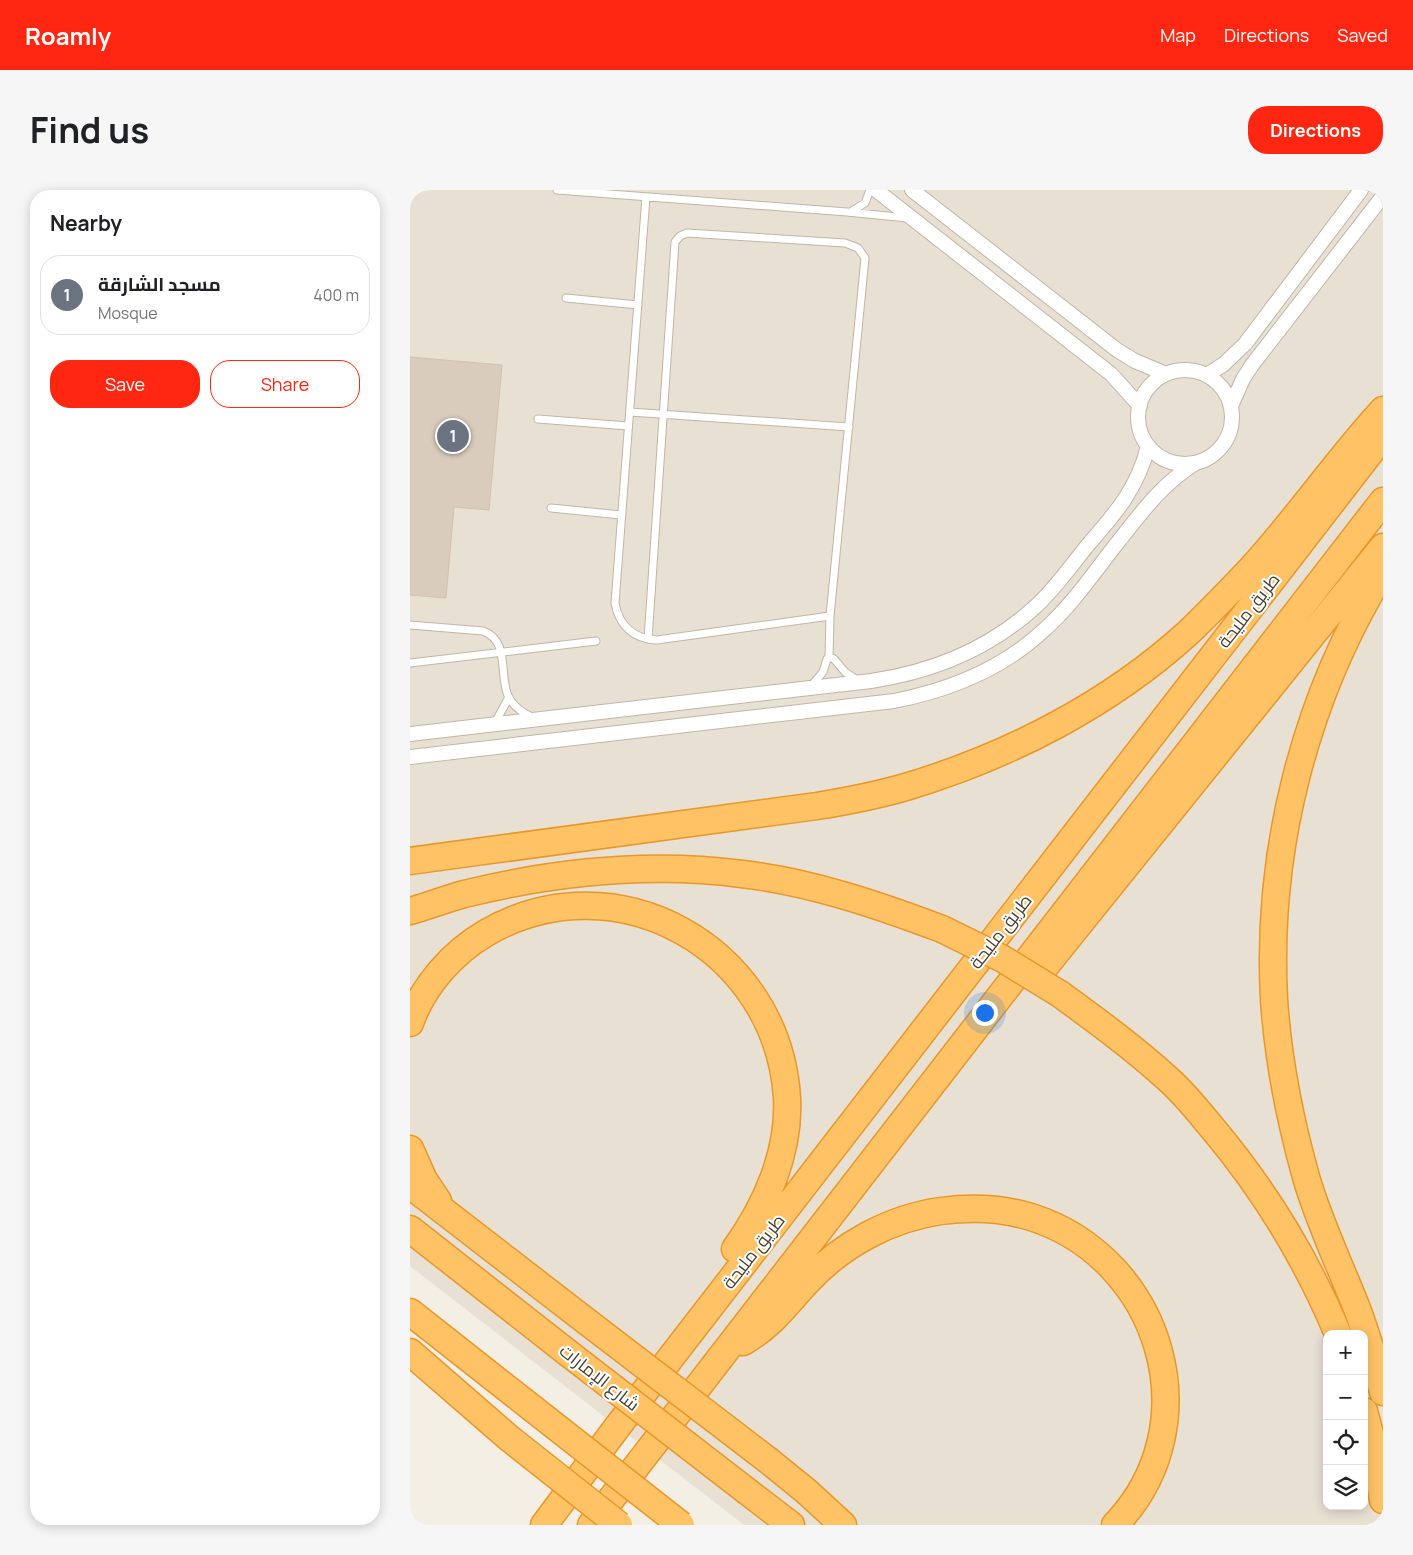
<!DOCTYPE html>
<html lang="en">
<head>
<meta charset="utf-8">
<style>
	:root { --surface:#fff; --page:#f6f6f6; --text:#202124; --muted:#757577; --line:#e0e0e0; --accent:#ff2711 }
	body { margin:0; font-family:Manrope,Cairo,sans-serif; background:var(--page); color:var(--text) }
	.controls { position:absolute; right:15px; bottom:15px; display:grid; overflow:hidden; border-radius:10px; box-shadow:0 2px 12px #0003 }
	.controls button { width:45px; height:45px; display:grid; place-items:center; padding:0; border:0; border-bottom:1px solid var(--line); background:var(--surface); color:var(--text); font:25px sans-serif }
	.you { position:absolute; left:574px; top:822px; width:18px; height:18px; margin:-12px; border:4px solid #fff; border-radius:50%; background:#1a73e8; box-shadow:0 0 0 8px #1a73e833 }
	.badge { display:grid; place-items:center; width:32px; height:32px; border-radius:50%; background:var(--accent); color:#fff; font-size:16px; font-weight:700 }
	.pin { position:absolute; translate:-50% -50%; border:2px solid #fff; box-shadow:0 1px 5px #0006 }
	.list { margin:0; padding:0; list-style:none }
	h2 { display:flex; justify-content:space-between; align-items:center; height:65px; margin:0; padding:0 20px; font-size:21px }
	h2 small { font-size:16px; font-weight:400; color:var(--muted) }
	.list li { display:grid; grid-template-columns:32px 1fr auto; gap:15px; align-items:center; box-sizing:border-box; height:80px; margin:0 10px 10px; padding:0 10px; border:1px solid var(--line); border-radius:20px }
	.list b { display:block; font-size:19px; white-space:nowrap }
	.list p { margin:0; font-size:16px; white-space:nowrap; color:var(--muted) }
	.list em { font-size:16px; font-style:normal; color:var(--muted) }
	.actions { display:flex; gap:10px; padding:15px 20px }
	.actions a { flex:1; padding:11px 0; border:1px solid var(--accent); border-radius:20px; text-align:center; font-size:18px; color:var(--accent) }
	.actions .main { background:var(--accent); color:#fff }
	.icon { flex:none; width:28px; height:28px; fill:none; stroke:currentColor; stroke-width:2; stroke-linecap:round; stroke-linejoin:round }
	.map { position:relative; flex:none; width:973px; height:1335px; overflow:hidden; border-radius:20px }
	header { display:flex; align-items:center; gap:30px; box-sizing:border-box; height:70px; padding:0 25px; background:var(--accent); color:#fff }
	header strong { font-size:24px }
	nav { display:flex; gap:28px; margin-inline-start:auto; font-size:18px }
	.intro { display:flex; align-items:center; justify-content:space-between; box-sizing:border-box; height:120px; padding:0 30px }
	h1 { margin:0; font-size:35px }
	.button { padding:12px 22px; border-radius:20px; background:var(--accent); color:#fff; font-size:18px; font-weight:700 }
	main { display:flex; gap:30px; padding:0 30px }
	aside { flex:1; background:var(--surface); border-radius:20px; box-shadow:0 2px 12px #0003 }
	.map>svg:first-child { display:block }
</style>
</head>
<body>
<header>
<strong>Roamly</strong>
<nav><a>Map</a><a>Directions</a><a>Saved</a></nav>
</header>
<div class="intro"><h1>Find us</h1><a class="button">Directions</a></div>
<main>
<aside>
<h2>Nearby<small></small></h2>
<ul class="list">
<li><span class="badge" style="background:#6b7280">1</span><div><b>مسجد الشارقة</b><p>Mosque</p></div><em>400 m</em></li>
</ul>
<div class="actions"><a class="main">Save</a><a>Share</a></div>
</aside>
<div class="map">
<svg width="973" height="1335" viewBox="0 0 973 1335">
	<rect width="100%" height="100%" fill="#f4efe5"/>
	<path fill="#e8e0d3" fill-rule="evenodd" d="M0 0H973V1335H334L0 1076ZM917 1144H954V1316H917Z"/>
	<path fill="#d9ccbd" stroke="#d2c1ad" d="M0 167 92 175 79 320 44 317 36 408 0 405Z"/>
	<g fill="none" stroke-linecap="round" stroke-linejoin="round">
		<g stroke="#c0b6a7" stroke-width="9">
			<path id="service" d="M147 0 437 22 498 28
				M236 7 205 413C209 436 224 449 247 450L420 426
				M442 21 455 13 460 0
				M156 108 228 115
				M220 222 439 237
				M128 229 218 236
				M141 318 211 325
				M0 435 73 441C101 451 88 487 99 508 104 517 115 524 124 528
				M238 449 265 52 270 46 277 43 435 53 448 58 455 68 420 426 419 467
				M0 473 186 451
				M402 495 413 482 417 469 419 467 424 469 435 482 448 491
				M85 533 99 507"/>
		</g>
		<g stroke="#c0b6a7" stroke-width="16">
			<path id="minor" d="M466 0 701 184 730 216
				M502 0 707 160 725 171 756 184
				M728 227a47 47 0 1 1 94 0a47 47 0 1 1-94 0Z
				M797 185 814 174 835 154 951 0
				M821 216 833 189 842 175 973 6
				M0 544 461 491C522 482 579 459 625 417 644 400 661 376 677 356 705 324 728 298 738 256
				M0 567 484 511C540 500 593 479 635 439 663 414 685 381 708 352 732 322 751 295 784 274"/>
		</g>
		<g stroke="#e8972b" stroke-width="29">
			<path id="motorway" d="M973 381C895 508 856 660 864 809 868 869 880 930 896 987 909 1032 929 1073 946 1116 957 1144 965 1173 973 1202
				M0 671 407 616C438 611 469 605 499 596 601 565 700 514 779 442 800 422 820 401 840 380 887 329 926 271 973 220
				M0 721C18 716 36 709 54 704 144 682 239 672 332 684 401 692 468 715 532 739
				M629 784 973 357
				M650 804C687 831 724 858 758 889 775 904 789 922 804 940 855 1001 897 1070 928 1144
				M0 833C13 796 42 763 76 743 207 667 368 759 377 908 380 962 356 1016 325 1059
				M0 959 14 990 28 1011
				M0 995 176 1131
				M0 1039 158 1163
				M0 1122 122 1218
				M333 1152C362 1135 375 1116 396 1093 431 1055 480 1028 531 1021 561 1017 592 1018 621 1027 751 1068 802 1234 705 1335
				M0 1162 99 1248
				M954 1221 964 1259 973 1310
				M359 1271 396 1301 433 1335
				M338 1302 381 1335
				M134 1335 208 1236 973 246
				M181 1335 973 311"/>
		</g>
		<use href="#service" stroke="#fff" stroke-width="7"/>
		<use href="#minor" stroke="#fff" stroke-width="14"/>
		<use href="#motorway" stroke="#ffc365" stroke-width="26"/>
		<g stroke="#e8972b" stroke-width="29" stroke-linecap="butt">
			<path id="motorway-bridge" d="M532 739 593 769 650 804
				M176 1131 359 1271
				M158 1163 338 1302
				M122 1218 271 1335
				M99 1248 209 1335"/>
		</g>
		<use href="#motorway-bridge" stroke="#ffc365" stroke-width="26"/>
	</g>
	<g text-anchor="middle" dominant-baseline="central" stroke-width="4" stroke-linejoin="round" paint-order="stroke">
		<g font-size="18" fill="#473f34" stroke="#fff">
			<text transform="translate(838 420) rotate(-52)">طريق مليحة</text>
			<text transform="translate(590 741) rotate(-52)">طريق مليحة</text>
			<text transform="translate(343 1061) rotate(-52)">طريق مليحة</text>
			<text transform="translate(190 1187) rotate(38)">شارع الإمارات</text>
		</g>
	</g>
</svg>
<div class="controls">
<button>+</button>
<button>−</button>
<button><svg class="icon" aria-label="locate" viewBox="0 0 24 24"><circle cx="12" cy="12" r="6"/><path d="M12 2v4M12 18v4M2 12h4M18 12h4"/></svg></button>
<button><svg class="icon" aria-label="layers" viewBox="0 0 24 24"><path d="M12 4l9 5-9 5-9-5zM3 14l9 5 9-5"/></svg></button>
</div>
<div class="you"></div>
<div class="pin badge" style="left:43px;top:246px;background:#6b7280">1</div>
</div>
</main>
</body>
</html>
